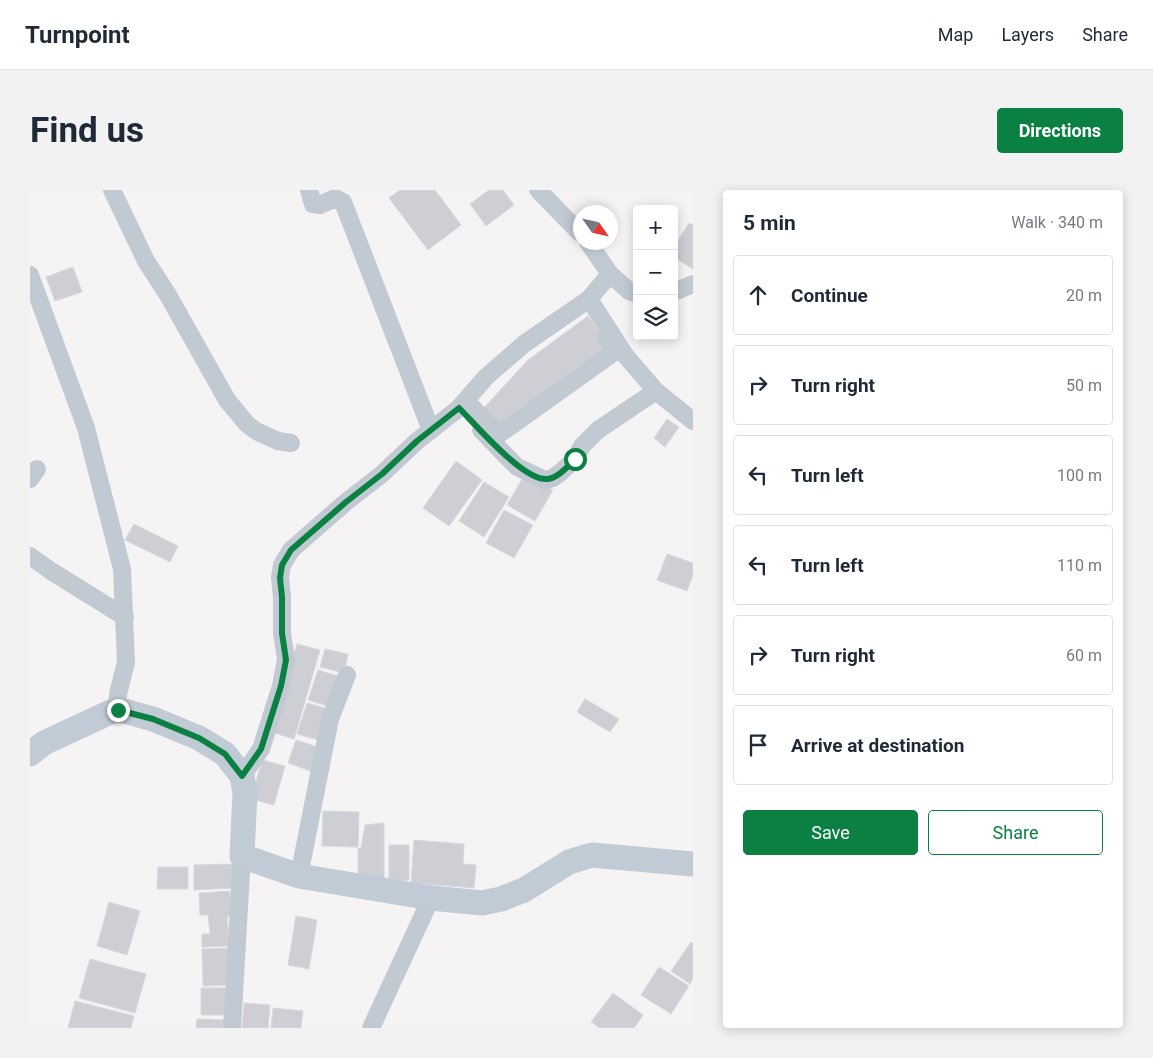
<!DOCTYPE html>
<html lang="en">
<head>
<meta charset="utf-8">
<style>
	:root { --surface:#fff; --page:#f2f2f3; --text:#1f2937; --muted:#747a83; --line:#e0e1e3; --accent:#0b8043 }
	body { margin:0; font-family:Roboto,sans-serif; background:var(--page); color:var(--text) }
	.controls { position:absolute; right:15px; top:15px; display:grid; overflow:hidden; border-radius:5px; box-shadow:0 2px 12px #0003 }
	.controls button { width:45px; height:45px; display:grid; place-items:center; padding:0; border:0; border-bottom:1px solid var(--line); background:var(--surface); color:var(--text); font:25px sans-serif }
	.compass { position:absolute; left:543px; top:15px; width:45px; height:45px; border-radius:50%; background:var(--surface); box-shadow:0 2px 12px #0003; rotate:124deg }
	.stop { position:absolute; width:15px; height:15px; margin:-11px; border:4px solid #0b8043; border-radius:50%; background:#fff }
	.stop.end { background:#0b8043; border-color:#fff; box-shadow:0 1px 5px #0008 }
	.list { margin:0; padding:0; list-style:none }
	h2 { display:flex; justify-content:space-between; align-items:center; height:65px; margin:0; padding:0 20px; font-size:21px }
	h2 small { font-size:16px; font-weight:400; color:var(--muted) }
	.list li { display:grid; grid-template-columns:32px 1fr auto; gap:15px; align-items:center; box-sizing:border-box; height:80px; margin:0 10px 10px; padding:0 10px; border:1px solid var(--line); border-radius:5px }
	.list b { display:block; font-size:19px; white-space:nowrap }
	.list em { font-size:16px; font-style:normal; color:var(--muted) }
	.actions { display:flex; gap:10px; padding:15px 20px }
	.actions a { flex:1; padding:11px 0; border:1px solid var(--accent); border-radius:5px; text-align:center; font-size:18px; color:var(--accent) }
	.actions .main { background:var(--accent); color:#fff }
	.icon { flex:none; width:28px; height:28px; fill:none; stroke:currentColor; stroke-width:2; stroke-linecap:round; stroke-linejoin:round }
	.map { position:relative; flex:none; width:663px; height:838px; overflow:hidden; border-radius:5px }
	header { display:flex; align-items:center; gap:30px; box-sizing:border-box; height:70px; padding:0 25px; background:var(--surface); border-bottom:1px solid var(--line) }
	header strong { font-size:24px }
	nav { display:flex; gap:28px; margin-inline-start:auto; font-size:18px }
	.intro { display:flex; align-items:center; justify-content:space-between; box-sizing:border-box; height:120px; padding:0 30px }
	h1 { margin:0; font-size:35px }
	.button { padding:12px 22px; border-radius:5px; background:var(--accent); color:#fff; font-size:18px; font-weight:700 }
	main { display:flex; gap:30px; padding:0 30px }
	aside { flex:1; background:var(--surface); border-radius:5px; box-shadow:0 2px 12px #0003 }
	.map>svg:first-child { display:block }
</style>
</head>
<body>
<header>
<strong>Turnpoint</strong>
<nav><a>Map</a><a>Layers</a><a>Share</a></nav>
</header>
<div class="intro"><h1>Find us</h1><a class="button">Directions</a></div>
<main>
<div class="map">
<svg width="663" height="838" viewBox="0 0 663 838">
	<rect width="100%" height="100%" fill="#f5f3f3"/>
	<path fill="#cdcfd5" stroke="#d7d9de" d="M370 0H405L431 35 398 60 359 8Z
		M459 0H473L484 15 456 36 440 14Z
		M659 33 663 35V79L644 67V57Z
		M43 77 52 102 25 111 16 87Z
		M558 126 583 161 467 243 451 221 498 170Z
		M637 229 649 237 635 257 624 248Z
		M426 271 452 290 419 336 393 318Z
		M495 284 523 300 505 331 477 315Z
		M454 292 479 307 454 347 429 331Z
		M474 320 503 335 484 368 456 353Z
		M104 334 148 356 140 372 95 350Z
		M637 364 663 373V385L657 401 627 390Z
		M267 454 290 460 264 549 241 542Z
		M295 459 318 464 314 483 290 477Z
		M288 480 311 487 301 517 278 510Z
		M555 509 589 529 580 542 547 522Z
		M277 513 301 520 292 551 267 544Z
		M266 550 291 558 283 582 258 573Z
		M232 570 255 576 244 615 221 609Z
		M293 621 329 622 328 657 292 656Z
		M354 633V688L328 689V658H331L335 635Z
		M384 650 434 654 433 674 446 675 444 698 381 693Z
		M359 655H379V690L359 691Z
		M203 674 204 698 164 700V675Z
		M128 677H158V699H127Z
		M200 701 201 726 197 727 200 756 172 757V744H180L178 725H170L169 703Z
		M79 712 110 721 97 765 67 756Z
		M266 726 287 730 279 779 258 775Z
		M661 752 663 754V789L660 794 641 781Z
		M200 758 202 795 173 796 172 759Z
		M60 769 116 784 105 823 49 808Z
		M629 777 659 796 641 824 611 805Z
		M171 798H201L200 825H171Z
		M583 803 613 825 604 838H570L561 832Z
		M45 811 104 826 101 838H38Z
		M214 813 240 815 238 838H212Z
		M243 818 273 821 271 838H241Z
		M167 829 199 830V838H166Z"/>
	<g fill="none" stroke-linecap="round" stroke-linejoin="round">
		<path stroke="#c1cad2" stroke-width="18" d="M82 0 116 71 138 105 197 210 217 234 226 241 248 251 261 253
			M279 0 283 14 290 15 305 8 313 12 401 240
			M508 0 550 43
			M558 52 580 84 559 109
			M580 84 599 101 607 104
			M0 85 56 238 92 379 96 472 88 504 87 519
			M644 102 663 94
			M429 218 439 216 443 218 468 245 583 163 584 159 576 147
			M451 240 487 277 515 290 523 288 531 282 545 269 552 256 568 240 626 201
			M0 289 7 279
			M0 366 21 381 95 427
			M212 586 231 559 251 496 256 469 252 443V407L250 387 252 375 261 360 316 312 352 284 387 251 429 218 456 187 494 154 559 109 595 165 626 201 663 231
			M269 686 300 529 317 485
			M202 838 212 666
			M341 838 401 708"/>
		<path stroke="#c1cbd6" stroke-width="25" d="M0 564 14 553 87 519 123 529 169 548 195 564 212 586 215 602 212 666 269 686 401 708 452 713 471 709 494 700 539 672 562 665 663 674"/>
	</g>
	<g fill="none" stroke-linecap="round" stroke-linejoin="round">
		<path stroke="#0b8043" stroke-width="6" d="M88 520 123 529 169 548 195 564 212 586 231 559 251 496 256 470 252 443V407L250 388 252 375 261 360 316 312 352 284 387 251 429 218C446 235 494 292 518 289 529 287 538 276 545 269"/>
	</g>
</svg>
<div class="controls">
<button>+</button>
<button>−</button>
<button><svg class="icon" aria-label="layers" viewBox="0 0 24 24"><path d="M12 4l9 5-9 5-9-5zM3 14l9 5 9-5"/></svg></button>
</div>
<svg class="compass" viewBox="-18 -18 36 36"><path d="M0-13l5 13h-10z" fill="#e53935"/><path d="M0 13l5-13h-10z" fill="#747a83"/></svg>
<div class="stop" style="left:545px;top:269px"></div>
<div class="stop end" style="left:88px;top:520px"></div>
</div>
<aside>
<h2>5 min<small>Walk · 340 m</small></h2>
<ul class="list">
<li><svg class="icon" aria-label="ahead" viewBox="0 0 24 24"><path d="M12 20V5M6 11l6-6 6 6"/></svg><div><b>Continue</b></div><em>20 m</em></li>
<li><svg class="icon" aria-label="right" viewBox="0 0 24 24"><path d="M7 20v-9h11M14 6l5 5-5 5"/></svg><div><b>Turn right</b></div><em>50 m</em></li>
<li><svg class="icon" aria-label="left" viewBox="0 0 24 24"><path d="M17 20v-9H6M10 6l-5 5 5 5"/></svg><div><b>Turn left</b></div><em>100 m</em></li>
<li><svg class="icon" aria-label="left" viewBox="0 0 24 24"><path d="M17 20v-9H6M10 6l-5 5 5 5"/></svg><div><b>Turn left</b></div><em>110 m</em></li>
<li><svg class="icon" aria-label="right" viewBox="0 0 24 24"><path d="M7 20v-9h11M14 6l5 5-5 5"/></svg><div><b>Turn right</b></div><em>60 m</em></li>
<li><svg class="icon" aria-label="arrive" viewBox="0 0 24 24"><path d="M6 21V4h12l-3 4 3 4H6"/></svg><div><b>Arrive at destination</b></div></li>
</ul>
<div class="actions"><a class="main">Save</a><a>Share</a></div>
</aside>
</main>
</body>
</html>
